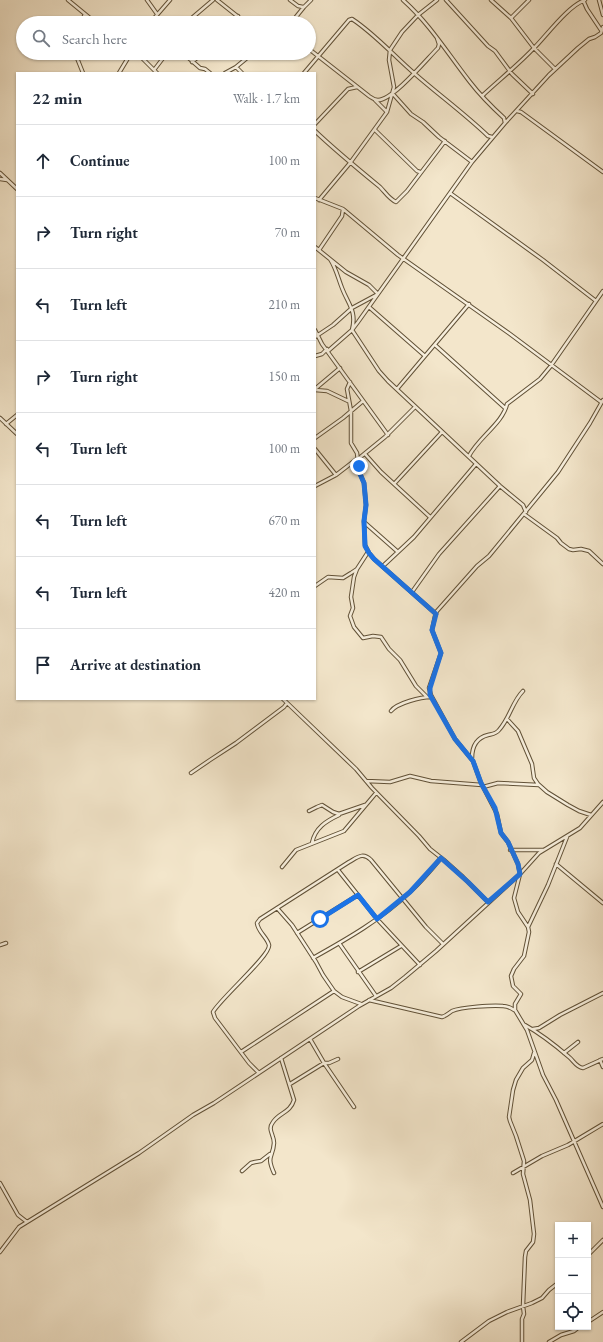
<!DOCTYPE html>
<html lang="en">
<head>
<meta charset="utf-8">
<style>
	:root { --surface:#fff; --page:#f6f6f7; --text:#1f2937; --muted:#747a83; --line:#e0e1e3 }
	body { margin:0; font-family:"EB Garamond",serif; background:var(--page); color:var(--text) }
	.controls { position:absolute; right:12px; bottom:12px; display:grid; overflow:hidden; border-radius:0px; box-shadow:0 1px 3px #0004 }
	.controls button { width:36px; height:36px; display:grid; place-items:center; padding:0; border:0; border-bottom:1px solid var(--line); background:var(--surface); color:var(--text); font:20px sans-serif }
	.stop { position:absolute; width:12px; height:12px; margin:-9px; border:3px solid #1a73e8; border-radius:50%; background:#fff }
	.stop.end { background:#1a73e8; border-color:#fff; box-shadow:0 1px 4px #0008 }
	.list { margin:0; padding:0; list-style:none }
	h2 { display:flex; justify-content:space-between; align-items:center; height:52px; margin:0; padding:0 16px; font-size:17px }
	h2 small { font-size:13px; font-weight:400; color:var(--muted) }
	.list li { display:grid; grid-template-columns:26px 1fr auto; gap:12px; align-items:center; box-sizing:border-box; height:72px; padding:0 16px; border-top:1px solid var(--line) }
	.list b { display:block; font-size:15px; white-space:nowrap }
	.list em { font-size:13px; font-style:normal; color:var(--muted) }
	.icon { flex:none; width:22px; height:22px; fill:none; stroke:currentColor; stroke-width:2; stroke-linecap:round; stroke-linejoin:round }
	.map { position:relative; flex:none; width:603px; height:1342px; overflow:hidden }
	.search { position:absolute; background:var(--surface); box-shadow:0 1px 3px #0004; left:16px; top:16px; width:300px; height:44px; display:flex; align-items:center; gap:10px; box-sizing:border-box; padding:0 14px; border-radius:22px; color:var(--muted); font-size:15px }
	.panel { position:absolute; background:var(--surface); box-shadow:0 1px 3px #0004; left:16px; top:72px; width:300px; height:628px; border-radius:0px }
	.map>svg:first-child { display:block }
</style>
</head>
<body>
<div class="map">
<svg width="603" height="1342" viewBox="0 0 603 1342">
	<rect width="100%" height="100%" fill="#f3e6cb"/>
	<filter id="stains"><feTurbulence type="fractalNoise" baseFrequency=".005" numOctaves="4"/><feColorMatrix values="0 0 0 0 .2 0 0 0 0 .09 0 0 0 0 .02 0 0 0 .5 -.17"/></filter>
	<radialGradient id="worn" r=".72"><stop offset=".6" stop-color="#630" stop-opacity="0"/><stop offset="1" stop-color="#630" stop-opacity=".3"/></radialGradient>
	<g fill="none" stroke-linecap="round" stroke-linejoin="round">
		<g stroke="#615137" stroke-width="4.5">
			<path id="minor" d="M68 0 96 23
				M147 0 157 14
				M217 0 246 23
				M290 0 298 6 303 7
				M403 0C430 24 448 54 470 82 480 95 492 107 504 118L505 123
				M446 0 488 46 495 51 512 74 533 94
				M491 0 511 18 534 48 555 69
				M583 0 587 9 601 30
				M599 0 603 15
				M511 18 529 0
				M81 23 85 14
				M150 23 170 0
				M186 23 213 0
				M226 23 238 16
				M291 23 304 7 311 0
				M309 49 369 96C372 98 374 100 378 100 393 100 426 60 438 48L439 44 437 38
				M76 53 77 58 83 73
				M137 53 157 73
				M183 53 200 68 205 69 210 73
				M192 62 203 53
				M236 67 242 73
				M154 70 167 53
				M119 73 131 53
				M225 73 236 67 253 53
				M304 73 349 20 352 19C375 34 394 56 415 74 439 95 465 114 488 136L492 137
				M393 94 411 114 423 122 439 137 472 162
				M482 96C499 80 518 65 534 48 547 35 568 6 585 0
				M375 100 387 112
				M517 111 521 112 603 172
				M315 124 348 89 357 87
				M375 130 417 171 420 172
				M315 131C336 151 358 169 380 187 385 192 389 199 396 202L407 191 445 141
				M0 173 17 189
				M0 179 7 180
				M450 193 543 260 596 301
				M315 198 343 209 398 255 510 334 601 402
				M319 200 350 163 387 112 394 87 389 60 390 50 402 32 418 15 437 0
				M315 247 346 272 369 285 378 294 352 308 333 325 315 337
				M319 250 342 216 343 209
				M330 259C336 268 338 278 342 288 348 304 357 311 352 330L379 371 388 381 500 486 523 505 526 512
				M369 307 425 356
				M315 330 322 344 388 435
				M435 345 505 408
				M328 351 352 330 358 322 472 162 505 123 549 75 578 48 589 39 595 37 601 33 603 27
				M315 356 322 354 327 349
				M350 382 347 389 351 411V443L357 453 359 471 364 483 366 505 364 521 365 545 369 553 374 559 436 614
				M315 389 340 368
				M397 389 469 304
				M315 390 327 391 348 401
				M603 400 590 423 558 472 489 556 477 566 437 611 435 616 432 630 441 653 429 688 431 695 455 739 473 761 481 783 497 814 501 833 508 842 518 864 520 874 514 898 518 912 528 927 529 932 524 956 514 969 511 976 513 986 521 994 515 1004V1010L527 1030 543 1075 556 1100 603 1207
				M0 418 17 434
				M6 424 17 415
				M315 438 343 418 363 401
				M315 449 336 475
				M365 454 381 472 430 517
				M469 456C478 438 503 423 507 404L540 379 550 367 603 291
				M358 459 385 437 415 407
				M394 484 442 432
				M315 486 336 475 358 458
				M524 514 557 538 561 543 569 549 573 550 581 549 589 551 603 564
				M364 522 398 552
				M383 566 414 537 476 464
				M357 569 354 577 351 597 353 608 350 616 354 627 363 638 373 636 381 637 389 649 400 660 416 686 427 697
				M315 586 328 577 343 578 351 573 357 569 368 552
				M412 592 439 554 500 486
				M283 699 356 769 372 788 419 836 430 849 444 860 463 877 488 902
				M391 711C397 703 421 697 431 697
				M507 719 518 731 532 764 534 778 538 784 547 792 568 805 579 811 591 815
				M472 758C472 747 476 738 488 735 492 734 496 734 499 730 510 718 512 702 523 691
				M191 773 210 760 236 743 284 707 287 703
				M366 781 390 782 410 776 431 781 482 785
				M483 787 498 783 539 785
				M309 811 317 807 322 805 333 812 339 814 365 805
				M312 843C315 828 326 821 339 815
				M510 850H543
				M556 864 603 903
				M282 867 296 850 344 831 376 793
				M338 870 377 919 420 965
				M277 908 292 925 316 962 323 975 334 991 342 997 361 1004
				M528 927 548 885 567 837
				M297 933 358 895
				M339 943 376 996
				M0 945 6 943
				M313 958C347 939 382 919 410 892 421 882 432 869 441 858
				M358 972 401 946
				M369 1000 442 1017C446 1016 449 1013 452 1011 461 1007 493 1005 503 1006 507 1006 511 1008 514 1010
				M525 1025C541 1034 555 1045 569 1057 574 1061 576 1067 583 1068L603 1059
				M533 1029 539 1028 560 1015 603 993
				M310 1039 324 1063 354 1107
				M241 1052 334 991
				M564 1053 578 1042
				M600 1060 603 1067
				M259 1073 249 1063 215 1018 213 1012C221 998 271 955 269 945 267 937 258 932 257 923L260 919 349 862C358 857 363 852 371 860L426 927 443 944
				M290 1084 324 1063H329L338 1059
				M242 1171 251 1163 255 1162 261 1161 270 1154
				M274 1173C266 1155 273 1158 274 1143 274 1134 267 1130 273 1122 280 1112 290 1113 294 1100L281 1058
				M513 1173 542 1156 568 1145 603 1124
				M0 1183 18 1215 27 1222
				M0 1252 19 1227 139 1153 193 1115 214 1103 359 1006 391 988 405 977 436 951 520 874 539 853 580 828 603 802
				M588 1255 603 1240
				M588 1322 603 1312
				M461 1342 489 1321 507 1312 532 1303 542 1298 549 1290 558 1283
				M522 1342V1319L524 1314 523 1306 525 1257 526 1251 533 1242 534 1234 530 1200 523 1174 524 1161 516 1136 510 1121 509 1117 513 1090 516 1080 523 1068 532 1060 534 1053
				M549 1342 561 1335 574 1331 579 1327"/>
		</g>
		<use href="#minor" stroke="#f7efdd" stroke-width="2.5"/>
	</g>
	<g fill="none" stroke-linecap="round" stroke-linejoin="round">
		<path stroke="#1a73e8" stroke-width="5" d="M320 919 358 895 377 919 410 892 441 858 468 882 488 902 520 874 518 864 508 842 501 833 495 808 481 783 473 761 455 739 430 695V688L441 653 432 630 436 614 374 559 369 553 365 546 364 521 366 505 364 483 360 474 359 466"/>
	</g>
	<rect width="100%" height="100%" filter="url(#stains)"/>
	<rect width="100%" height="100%" fill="url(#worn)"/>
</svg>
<div class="controls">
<button>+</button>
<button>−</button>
<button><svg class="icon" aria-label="locate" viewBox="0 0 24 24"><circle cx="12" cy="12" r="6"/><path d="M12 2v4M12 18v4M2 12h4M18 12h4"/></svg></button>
</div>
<div class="stop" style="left:320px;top:919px"></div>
<div class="stop end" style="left:359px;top:466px"></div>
<div class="search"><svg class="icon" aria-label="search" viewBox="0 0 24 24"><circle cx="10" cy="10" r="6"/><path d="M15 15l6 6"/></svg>Search here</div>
<section class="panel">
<h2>22 min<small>Walk · 1.7 km</small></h2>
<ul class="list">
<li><svg class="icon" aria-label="ahead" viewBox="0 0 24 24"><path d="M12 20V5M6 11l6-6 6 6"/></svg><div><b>Continue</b></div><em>100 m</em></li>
<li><svg class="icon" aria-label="right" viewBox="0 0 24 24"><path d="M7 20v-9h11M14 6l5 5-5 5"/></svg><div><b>Turn right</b></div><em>70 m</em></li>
<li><svg class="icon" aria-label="left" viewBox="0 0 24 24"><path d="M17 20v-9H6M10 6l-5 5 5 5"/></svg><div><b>Turn left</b></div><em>210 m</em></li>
<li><svg class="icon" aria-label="right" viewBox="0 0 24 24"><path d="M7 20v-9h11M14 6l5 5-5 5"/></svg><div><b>Turn right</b></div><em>150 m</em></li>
<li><svg class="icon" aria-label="left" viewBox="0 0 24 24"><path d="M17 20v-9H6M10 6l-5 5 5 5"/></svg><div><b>Turn left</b></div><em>100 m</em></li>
<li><svg class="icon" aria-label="left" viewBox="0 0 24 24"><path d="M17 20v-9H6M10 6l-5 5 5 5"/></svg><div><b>Turn left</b></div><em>670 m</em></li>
<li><svg class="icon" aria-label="left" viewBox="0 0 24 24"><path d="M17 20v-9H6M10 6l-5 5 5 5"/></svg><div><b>Turn left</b></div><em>420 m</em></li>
<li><svg class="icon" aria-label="arrive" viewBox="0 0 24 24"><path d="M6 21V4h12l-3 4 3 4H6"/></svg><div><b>Arrive at destination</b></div></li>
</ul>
</section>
</div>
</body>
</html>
